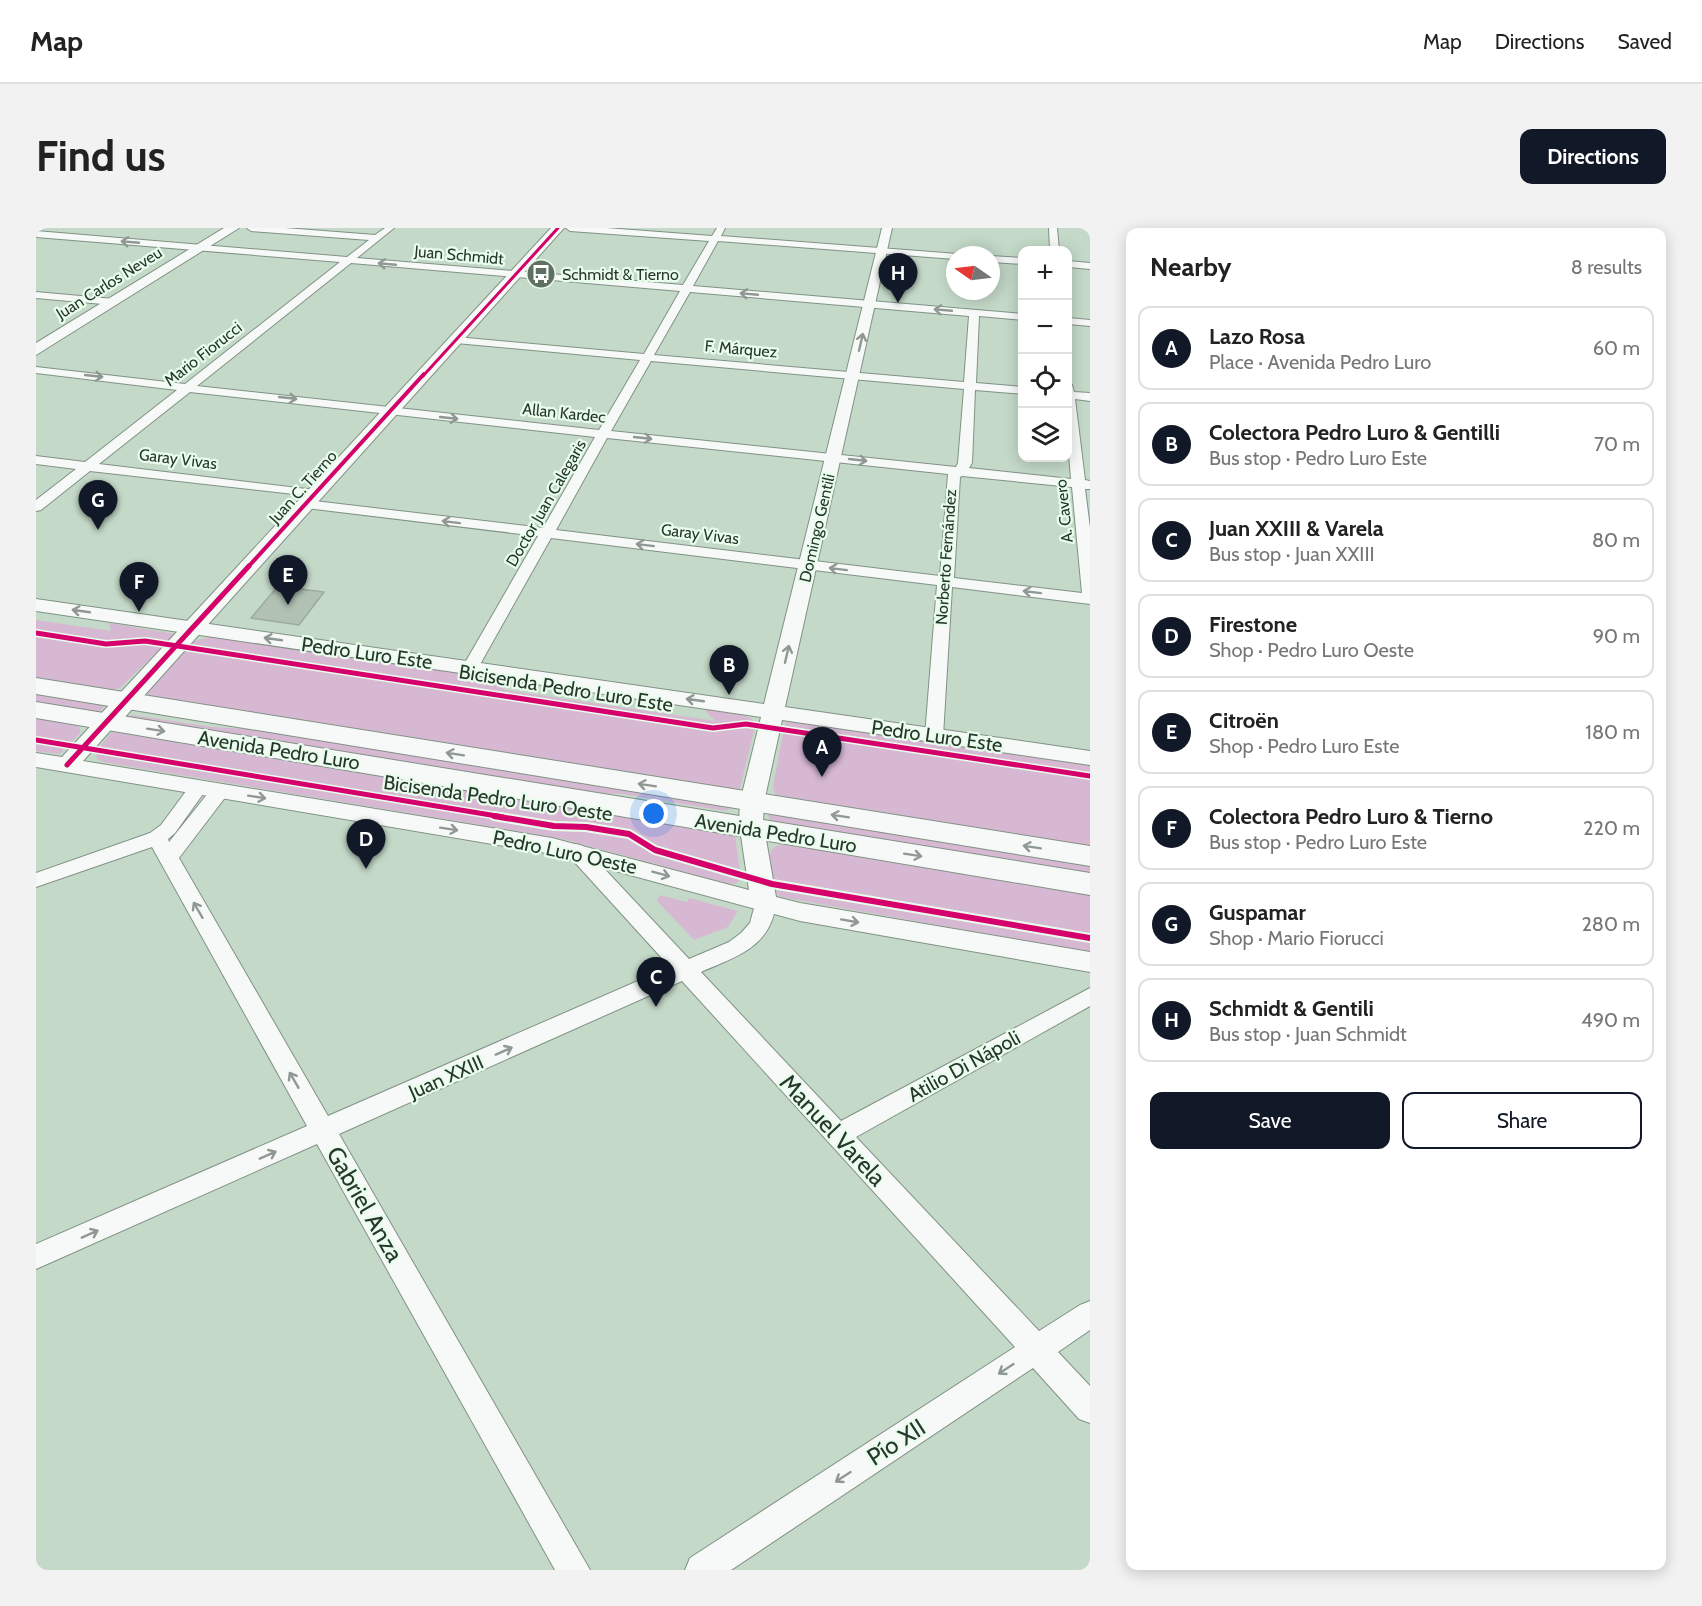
<!DOCTYPE html>
<html lang="en">
<head>
<meta charset="utf-8">
<style>
	:root { --surface:#fff; --page:#f2f2f2; --text:#222; --muted:#767676; --line:#e0e0e0; --accent:#111827 }
	body { margin:0; font-family:Cabin,sans-serif; background:var(--page); color:var(--text) }
	.controls { position:absolute; right:18px; top:18px; display:grid; overflow:hidden; border-radius:12px; box-shadow:0 3px 15px #0003 }
	.controls button { width:54px; height:54px; display:grid; place-items:center; padding:0; border:0; border-bottom:2px solid var(--line); background:var(--surface); color:var(--text); font:30px sans-serif }
	.compass { position:absolute; left:910px; top:18px; width:54px; height:54px; border-radius:50%; background:var(--surface); box-shadow:0 3px 15px #0003; rotate:284deg }
	.you { position:absolute; left:618px; top:586px; width:21px; height:21px; margin:-15px; border:4px solid #fff; border-radius:50%; background:#1a73e8; box-shadow:0 0 0 9px #1a73e833 }
	.badge { display:grid; place-items:center; width:39px; height:39px; border-radius:50%; background:var(--accent); color:#fff; font-size:20px; font-weight:700 }
	.pin { position:absolute; translate:-50% -50px; filter:drop-shadow(0 2px 3px #0008) }
	.pin::after { content:''; position:absolute; top:32px; width:21px; height:18px; background:inherit; clip-path:polygon(0 0,100% 0,50% 100%) }
	.list { margin:0; padding:0; list-style:none }
	h2 { display:flex; justify-content:space-between; align-items:center; height:78px; margin:0; padding:0 24px; font-size:26px }
	h2 small { font-size:20px; font-weight:400; color:var(--muted) }
	.list li { display:grid; grid-template-columns:39px 1fr auto; gap:18px; align-items:center; box-sizing:border-box; height:84px; margin:0 12px 12px; padding:0 12px; border:2px solid var(--line); border-radius:12px }
	.list b { display:block; font-size:22px; white-space:nowrap }
	.list p { margin:0; font-size:20px; white-space:nowrap; color:var(--muted) }
	.list em { font-size:20px; font-style:normal; color:var(--muted) }
	.actions { display:flex; gap:12px; padding:18px 24px }
	.actions a { flex:1; padding:14px 0; border:2px solid var(--accent); border-radius:12px; text-align:center; font-size:21px; color:var(--accent) }
	.actions .main { background:var(--accent); color:#fff }
	.icon { flex:none; width:33px; height:33px; fill:none; stroke:currentColor; stroke-width:2; stroke-linecap:round; stroke-linejoin:round }
	.map { position:relative; flex:none; width:1054px; height:1342px; overflow:hidden; border-radius:12px }
	header { display:flex; align-items:center; gap:36px; box-sizing:border-box; height:84px; padding:0 30px; background:var(--surface); border-bottom:2px solid var(--line) }
	header strong { font-size:28px }
	nav { display:flex; gap:33px; margin-inline-start:auto; font-size:21px }
	.intro { display:flex; align-items:center; justify-content:space-between; box-sizing:border-box; height:144px; padding:0 36px }
	h1 { margin:0; font-size:42px }
	.button { padding:15px 27px; border-radius:12px; background:var(--accent); color:#fff; font-size:21px; font-weight:700 }
	main { display:flex; gap:36px; padding:0 36px }
	aside { flex:1; background:var(--surface); border-radius:12px; box-shadow:0 3px 15px #0003 }
	.map>svg:first-child { display:block }
</style>
</head>
<body>
<header>
<strong>Map</strong>
<nav><a>Map</a><a>Directions</a><a>Saved</a></nav>
</header>
<div class="intro"><h1>Find us</h1><a class="button">Directions</a></div>
<main>
<div class="map">
<svg width="1054" height="1342" viewBox="0 0 1054 1342">
	<rect width="100%" height="100%" fill="#c4d9c8"/>
	<path fill="#d7b8d3" d="M0 392 75 403 73 395 139 406 84 460 72 463 0 453Z
		M175 409 458 450 469 462 679 493 667 480 704 485 716 491 719 499 704 560 701 563 108 468 157 413Z
		M0 464 70 477 62 485 0 476Z
		M96 487 177 499 230 502 693 577 695 580 689 583 587 566 549 565 89 489Z
		M0 489 37 495 44 500V505L24 526 0 523Z
		M755 493 1054 536V621L743 570 739 566 737 558 749 495Z
		M82 502 699 607 705 651 701 655 694 656 523 610 67 534 61 531 60 523 75 505Z
		M734 585 1054 635V649L735 596 732 587Z
		M748 615 1054 664V724L745 669C735 664 731 632 735 623 738 618 743 617 748 615Z
		M624 667 651 674 653 670 702 683 692 699 658 712 621 673Z"/>
	<path fill="#b1c2b5" stroke="#9bac9f" stroke-width="1.5" d="M242 358 288 364 263 397 215 390Z"/>
	<g fill="none" stroke-linecap="round" stroke-linejoin="round">
		<g stroke="#819285" stroke-width="2">
			<path id="minor" d="M211 0H249L339 7 349 0H358L321 30 647 57 673 13 534 3 530 0H570L676 8 681 0H689L685 8 922 26 919 27V31L682 13 657 58 987 86V92L943 88 940 155 987 159V166L939 162 936 235 933 240 1035 251 1032 214V156L1036 157 1038 164 1054 165V173L1039 171 1049 252 1054 253V261H1049L1054 300V376L916 359 907 508 904 512H892L889 508 901 357 515 310 442 440 434 445 426 440 502 308 270 280 263 276 270 272 507 300 559 209 154 164 63 236 279 262 286 266 284 269 54 243 5 282 0 283V272L40 241 0 236V228L49 234 141 162 0 145V139L149 156 304 34 0 9V3L311 29 333 12 215 3ZM315 35 644 63 608 126 420 109 415 112 420 115 604 132 563 202 161 158ZM654 64 933 88 928 154 618 127ZM615 133 928 161 922 235 920 239 575 203ZM571 210 912 246 904 348 520 302ZM926 248 1036 259 1046 365 918 350 924 249Z
				M1013 0H1021L1023 22H1014Z
				M955 28 987 30V36L955 34Z
				M1032 33 1054 35V41L1032 39Z
				M0 64 78 71 83 74 78 77 0 70Z
				M1032 90 1054 92V98L1032 96Z
				M163 553 170 555 172 559 139 605 132 611 133 614 177 559H191L194 563 191 567 143 630 292 888 634 739 533 628 530 623 533 618 540 616 547 618 653 731 693 714 705 705 714 695 721 669 728 667 735 669C740 676 739 684 736 692 725 723 692 732 665 744L805 893 1054 760V778L820 909 1003 1103 1044 1077 1054 1073V1102L1022 1124 1054 1158V1195L1043 1191 997 1140 695 1342H649L654 1330 979 1119 646 753 303 906 554 1342H519L281 916 0 1041V1016L271 898 116 619 0 659V645L114 605 125 597 156 555Z"/>
		</g>
		<g stroke="#819285" stroke-width="2">
			<path id="tertiary" d="M846 0H856L749 479 1054 523V537L746 492 728 574 727 594 740 669 764 675 1054 724V744L764 693 516 626 0 539V525L26 529 63 489 71 488 79 489 82 494 47 533 516 610 713 662 703 594 704 574 725 489 0 383V371L728 476Z"/>
		</g>
		<g stroke="#819285" stroke-width="2">
			<path id="secondary" d="M188 0H203L0 127V115Z
				M515 0H528L80 499 71 502 62 499 58 494 62 489Z"/>
		</g>
		<g stroke="#819285" stroke-width="2">
			<path id="primary" d="M0 450 1054 618V638L0 466Z
				M0 474 1054 645V667L0 490Z"/>
		</g>
		<use href="#minor" fill="#f6f9f7" fill-rule="evenodd"/>
		<use href="#tertiary" fill="#f6f9f7" fill-rule="evenodd"/>
		<use href="#secondary" fill="#f6f9f7" fill-rule="evenodd"/>
		<use href="#primary" fill="#f6f9f7" fill-rule="evenodd"/>
		<g stroke="#e9fded" stroke-width="4.5">
			<path id="cycleway-far3" d="M387 148 522 0"/>
		</g>
		<g stroke="#e9fded" stroke-width="6">
			<path id="cycleway-far2" d="M212 339 388 146"/>
		</g>
		<g stroke="#e9fded" stroke-width="8">
			<path id="cycleway-far1" d="M0 405 70 416 109 413 677 500 710 496 1054 548
				M0 512 467 589
				M31 537 213 338"/>
		</g>
		<g stroke="#e9fded" stroke-width="10">
			<path id="cycleway" d="M458 588 518 598 550 599 593 606 619 622 736 656 1054 710"/>
		</g>
		<use href="#cycleway-far3" stroke="#d6006c" stroke-width="3"/>
		<use href="#cycleway-far2" stroke="#d6006c" stroke-width="4"/>
		<use href="#cycleway-far1" stroke="#d6006c" stroke-width="5"/>
		<use href="#cycleway" stroke="#d6006c" stroke-width="6"/>
	</g>
	<defs><path id="oneway-shaft" d="M-6 0H5M1.5-3L5.5 0L1.5 3" fill="none" stroke-width="1.6" stroke-linecap="round" stroke-linejoin="round" transform="scale(1.5)"/></defs>
	<g stroke="#8f9892">
		<use href="#oneway-shaft" transform="translate(94 14) rotate(-175)"/>
		<use href="#oneway-shaft" transform="translate(351 36) rotate(-175)"/>
		<use href="#oneway-shaft" transform="translate(713 66) rotate(-175)"/>
		<use href="#oneway-shaft" transform="translate(907 82) rotate(-175)"/>
		<use href="#oneway-shaft" transform="translate(825 114) rotate(-77)"/>
		<use href="#oneway-shaft" transform="translate(58 148) rotate(6)"/>
		<use href="#oneway-shaft" transform="translate(252 170) rotate(6)"/>
		<use href="#oneway-shaft" transform="translate(413 190) rotate(6)"/>
		<use href="#oneway-shaft" transform="translate(607 210) rotate(6)"/>
		<use href="#oneway-shaft" transform="translate(822 232) rotate(6)"/>
		<use href="#oneway-shaft" transform="translate(415 294) rotate(-173)"/>
		<use href="#oneway-shaft" transform="translate(609 317) rotate(-173)"/>
		<use href="#oneway-shaft" transform="translate(802 341) rotate(-173)"/>
		<use href="#oneway-shaft" transform="translate(996 364) rotate(-173)"/>
		<use href="#oneway-shaft" transform="translate(45 383) rotate(-172)"/>
		<use href="#oneway-shaft" transform="translate(237 411) rotate(-172)"/>
		<use href="#oneway-shaft" transform="translate(751 426) rotate(-77)"/>
		<use href="#oneway-shaft" transform="translate(659 472) rotate(-172)"/>
		<use href="#oneway-shaft" transform="translate(120 502) rotate(9)"/>
		<use href="#oneway-shaft" transform="translate(419 526) rotate(-171)"/>
		<use href="#oneway-shaft" transform="translate(611 557) rotate(-171)"/>
		<use href="#oneway-shaft" transform="translate(221 569) rotate(9)"/>
		<use href="#oneway-shaft" transform="translate(804 588) rotate(-171)"/>
		<use href="#oneway-shaft" transform="translate(413 601) rotate(9)"/>
		<use href="#oneway-shaft" transform="translate(996 619) rotate(-171)"/>
		<use href="#oneway-shaft" transform="translate(877 627) rotate(9)"/>
		<use href="#oneway-shaft" transform="translate(625 646) rotate(15)"/>
		<use href="#oneway-shaft" transform="translate(162 682) rotate(-120)"/>
		<use href="#oneway-shaft" transform="translate(814 693) rotate(10)"/>
		<use href="#oneway-shaft" transform="translate(468 823) rotate(-24)"/>
		<use href="#oneway-shaft" transform="translate(258 852) rotate(-120)"/>
		<use href="#oneway-shaft" transform="translate(232 927) rotate(-24)"/>
		<use href="#oneway-shaft" transform="translate(54 1006) rotate(-24)"/>
		<use href="#oneway-shaft" transform="translate(970 1141) rotate(147)"/>
		<use href="#oneway-shaft" transform="translate(807 1249) rotate(147)"/>
	</g>
	<defs>
		<g id="bus-disc" transform="scale(1.5)"><circle r="9.5" fill="#5f7063" stroke="#e9fded"/><path d="M-5-6H5V4H4V6H2V4H-2V6H-4V4H-5ZM-3.5-4V0h7V-4ZM-3.5 1.2v1.5H-2V1.2ZM2 1.2v1.5H3.5V1.2Z" fill="#fff"/></g>
	</defs>
	<g fill-rule="evenodd">
		<use href="#bus-disc" x="505" y="46"/>
	</g>
	<g text-anchor="middle" dominant-baseline="central" stroke-width="4.5" stroke-linejoin="round" paint-order="stroke">
		<g font-size="16" fill="#28372c" stroke="#e9fded">
			<text transform="translate(423 27) rotate(5)">Juan Schmidt</text>
			<text transform="translate(73 55) rotate(-32)">Juan Carlos Neveu</text>
			<text transform="translate(705 121) rotate(5)">F. Márquez</text>
			<text transform="translate(167 126) rotate(-38)">Mario Fiorucci</text>
			<text transform="translate(528 185) rotate(6)">Allan Kardec</text>
			<text transform="translate(142 231) rotate(7)">Garay Vivas</text>
			<text transform="translate(267 259) rotate(-48)">Juan C. Tierno</text>
			<text transform="translate(510 275) rotate(-60)">Doctor Juan Calegaris</text>
			<text transform="translate(1028 283) rotate(-96)">A. Cavero</text>
			<text transform="translate(781 300) rotate(-77)">Domingo Gentili</text>
			<text transform="translate(664 306) rotate(7)">Garay Vivas</text>
			<text transform="translate(910 329) rotate(-86)">Norberto Fernández</text>
		</g>
		<g font-size="16" fill="#28372c" stroke="#e9fded" text-anchor="start">
			<text x="526" y="46">Schmidt &amp; Tierno</text>
		</g>
		<g font-size="20" fill="#28372c" stroke="#e9fded">
			<text transform="translate(331 425) rotate(8)">Pedro Luro Este</text>
			<text transform="translate(530 460) rotate(9)">Bicisenda Pedro Luro Este</text>
			<text transform="translate(901 508) rotate(8)">Pedro Luro Este</text>
			<text transform="translate(243 522) rotate(9)">Avenida Pedro Luro</text>
			<text transform="translate(462 570) rotate(8)">Bicisenda Pedro Luro Oeste</text>
			<text transform="translate(740 605) rotate(9)">Avenida Pedro Luro</text>
			<text transform="translate(529 624) rotate(12)">Pedro Luro Oeste</text>
			<text transform="translate(928 838) rotate(-29)">Atilio Di Nápoli</text>
			<text transform="translate(410 849) rotate(-24)">Juan XXIII</text>
		</g>
		<g font-size="24" fill="#28372c" stroke="#e9fded">
			<text transform="translate(797 902) rotate(47)">Manuel Varela</text>
			<text transform="translate(329 976) rotate(60)">Gabriel Anza</text>
			<text transform="translate(860 1214) rotate(-33)">Pío XII</text>
		</g>
	</g>
</svg>
<div class="controls">
<button>+</button>
<button>−</button>
<button><svg class="icon" aria-label="locate" viewBox="0 0 24 24"><circle cx="12" cy="12" r="6"/><path d="M12 2v4M12 18v4M2 12h4M18 12h4"/></svg></button>
<button><svg class="icon" aria-label="layers" viewBox="0 0 24 24"><path d="M12 4l9 5-9 5-9-5zM3 14l9 5 9-5"/></svg></button>
</div>
<svg class="compass" viewBox="-18 -18 36 36"><path d="M0-13l5 13h-10z" fill="#e53935"/><path d="M0 13l5-13h-10z" fill="#767676"/></svg>
<div class="you"></div>
<div class="pin badge" style="left:786px;top:549px">A</div>
<div class="pin badge" style="left:693px;top:467px">B</div>
<div class="pin badge" style="left:620px;top:779px">C</div>
<div class="pin badge" style="left:330px;top:641px">D</div>
<div class="pin badge" style="left:252px;top:377px">E</div>
<div class="pin badge" style="left:103px;top:384px">F</div>
<div class="pin badge" style="left:62px;top:302px">G</div>
<div class="pin badge" style="left:862px;top:75px">H</div>
</div>
<aside>
<h2>Nearby<small>8 results</small></h2>
<ul class="list">
<li><span class="badge">A</span><div><b>Lazo Rosa</b><p>Place · Avenida Pedro Luro</p></div><em>60 m</em></li>
<li><span class="badge">B</span><div><b>Colectora Pedro Luro &amp; Gentilli</b><p>Bus stop · Pedro Luro Este</p></div><em>70 m</em></li>
<li><span class="badge">C</span><div><b>Juan XXIII &amp; Varela</b><p>Bus stop · Juan XXIII</p></div><em>80 m</em></li>
<li><span class="badge">D</span><div><b>Firestone</b><p>Shop · Pedro Luro Oeste</p></div><em>90 m</em></li>
<li><span class="badge">E</span><div><b>Citroën</b><p>Shop · Pedro Luro Este</p></div><em>180 m</em></li>
<li><span class="badge">F</span><div><b>Colectora Pedro Luro &amp; Tierno</b><p>Bus stop · Pedro Luro Este</p></div><em>220 m</em></li>
<li><span class="badge">G</span><div><b>Guspamar</b><p>Shop · Mario Fiorucci</p></div><em>280 m</em></li>
<li><span class="badge">H</span><div><b>Schmidt &amp; Gentili</b><p>Bus stop · Juan Schmidt</p></div><em>490 m</em></li>
</ul>
<div class="actions"><a class="main">Save</a><a>Share</a></div>
</aside>
</main>
</body>
</html>
